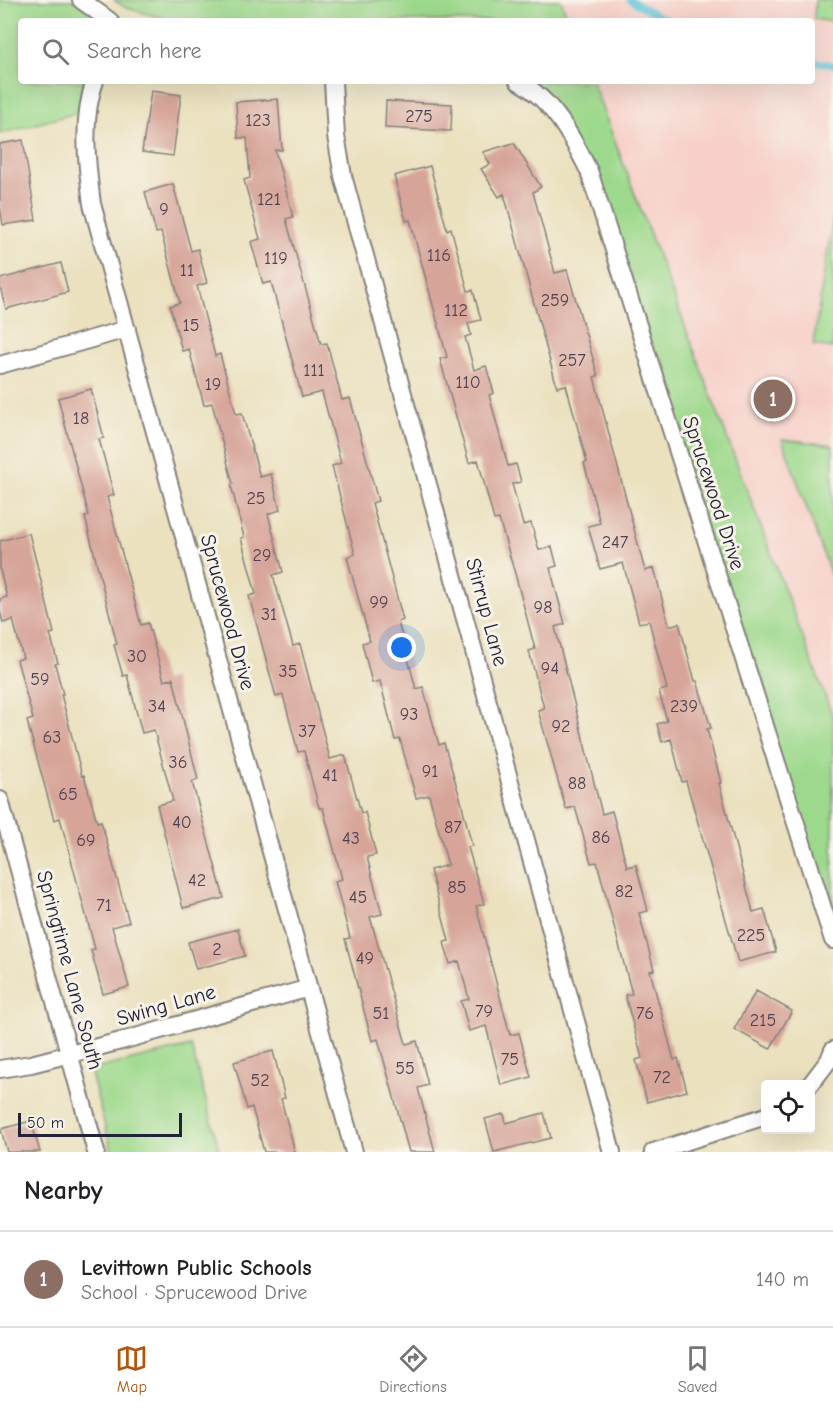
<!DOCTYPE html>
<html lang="en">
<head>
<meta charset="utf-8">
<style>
	:root { --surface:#fff; --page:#f2f2f2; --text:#202124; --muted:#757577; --line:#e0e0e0; --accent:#b45309 }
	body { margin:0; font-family:"Comic Neue",sans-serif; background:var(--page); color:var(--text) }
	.controls { position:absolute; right:18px; bottom:18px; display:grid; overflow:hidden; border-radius:6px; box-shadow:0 6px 24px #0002 }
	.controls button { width:54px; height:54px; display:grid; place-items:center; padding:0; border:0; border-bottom:2px solid var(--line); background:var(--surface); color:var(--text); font:30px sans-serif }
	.scale { position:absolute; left:18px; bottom:15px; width:164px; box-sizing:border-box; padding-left:6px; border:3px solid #22223b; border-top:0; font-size:16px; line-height:21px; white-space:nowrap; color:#22223b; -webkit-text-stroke:4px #f7f3e8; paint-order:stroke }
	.you { position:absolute; left:402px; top:648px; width:21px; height:21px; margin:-15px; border:4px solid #fff; border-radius:50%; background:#1a73e8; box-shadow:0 0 0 9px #1a73e833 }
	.badge { display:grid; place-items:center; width:39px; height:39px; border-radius:50%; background:var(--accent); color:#fff; font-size:20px; font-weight:700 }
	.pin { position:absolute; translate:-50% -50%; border:3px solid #fff; box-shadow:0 2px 6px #0006 }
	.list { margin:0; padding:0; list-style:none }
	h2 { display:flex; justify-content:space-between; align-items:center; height:78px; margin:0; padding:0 24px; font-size:26px }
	h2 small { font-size:20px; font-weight:400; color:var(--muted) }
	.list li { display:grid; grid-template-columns:39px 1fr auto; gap:18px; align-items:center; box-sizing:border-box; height:96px; padding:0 24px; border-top:2px solid var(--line) }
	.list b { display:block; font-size:22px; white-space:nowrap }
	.list p { margin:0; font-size:20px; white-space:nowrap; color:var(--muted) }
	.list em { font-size:20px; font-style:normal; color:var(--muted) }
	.icon { flex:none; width:33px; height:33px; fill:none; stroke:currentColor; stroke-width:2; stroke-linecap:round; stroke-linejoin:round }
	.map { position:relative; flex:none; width:833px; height:1152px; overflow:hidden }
	.search { position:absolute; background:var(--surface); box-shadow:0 6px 24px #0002; left:18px; right:18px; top:18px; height:66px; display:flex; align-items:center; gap:15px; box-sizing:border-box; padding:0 21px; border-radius:6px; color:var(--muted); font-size:22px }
	.sheet { height:174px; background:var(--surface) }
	nav { display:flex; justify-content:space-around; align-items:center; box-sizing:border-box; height:84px; border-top:2px solid var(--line); background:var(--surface); font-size:16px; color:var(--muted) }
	nav a { display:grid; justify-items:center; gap:3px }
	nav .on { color:var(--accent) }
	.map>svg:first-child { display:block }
</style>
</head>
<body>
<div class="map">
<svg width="833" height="1152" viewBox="0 0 833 1152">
	<rect width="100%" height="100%" fill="#f7f3e8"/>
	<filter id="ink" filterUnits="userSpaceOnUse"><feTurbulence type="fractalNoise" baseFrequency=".0167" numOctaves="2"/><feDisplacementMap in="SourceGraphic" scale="12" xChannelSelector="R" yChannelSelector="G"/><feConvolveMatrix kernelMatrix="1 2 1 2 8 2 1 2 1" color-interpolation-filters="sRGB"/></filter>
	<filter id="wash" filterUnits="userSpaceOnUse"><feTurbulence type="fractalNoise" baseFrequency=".008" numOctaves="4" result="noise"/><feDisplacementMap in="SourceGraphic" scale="24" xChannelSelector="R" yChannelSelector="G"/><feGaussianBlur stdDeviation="1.35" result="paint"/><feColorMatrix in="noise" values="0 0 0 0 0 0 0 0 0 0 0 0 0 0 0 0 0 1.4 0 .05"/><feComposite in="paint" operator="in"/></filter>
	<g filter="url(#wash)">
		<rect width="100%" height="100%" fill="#ebe1bf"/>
		<path fill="#f7d0c9" d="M561 0H833V717L592 81H812V21H569Z"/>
		<path fill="#9dd98c" stroke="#607e64" stroke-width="1.5" d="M0 0H74L103 21H21V81H91L84 111 0 134Z
			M114 0H561L569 21H173L126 8Z
			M815 0H833V22L814 19Z
			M522 81H592L833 717V931L590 167Z
			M833 216V348L813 345Z
			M782 439 833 445V581Z
			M191 1046 220 1152H112L90 1070Z"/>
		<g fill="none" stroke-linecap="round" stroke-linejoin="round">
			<path stroke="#5fc4dc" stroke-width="7" d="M630 0 668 21
				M812 61 833 65"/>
		</g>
		<g id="blocks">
			<path fill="#d7a499" d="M151 91 181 95 173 156 142 152Z
				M278 99 282 150H275L293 217 286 219 321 344 327 343 342 400 350 398 378 501 372 503 403 620 398 622 416 689 423 687 439 745 444 743 461 801 472 846 468 847 484 904 476 906 510 1035 519 1033 531 1077 501 1085 486 1026 469 1031 461 1001 469 999 459 961 450 964 444 942 449 941 430 870 448 865 429 795 416 798 400 739 395 740 380 681 372 683 362 643 370 641 347 557 355 554 332 466 341 463 322 392 302 397 271 282 263 284 251 242 260 239 244 180 250 178 247 138H238L236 102Z
				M386 101 452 104 451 131 385 128Z
				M23 140 36 220 3 225 0 207V144Z
				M514 143 541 187 533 192 555 273 567 270 598 376 594 377 645 571 654 568 669 626 679 623 695 681H697L711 728 707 729 721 783H719L753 912 764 909 776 952 738 962 686 781 682 782 671 739 662 742 657 724 667 721 659 691 667 689 649 621 639 623 623 563 600 569 588 526 600 523 584 463 587 462 566 385 557 387 504 194 499 197 481 169 490 164 483 152Z
				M430 166 447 230 451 228 468 291 473 290 481 320 468 323 471 335 465 337 474 370 486 366 494 393 489 395 508 466 516 464 521 482 512 484 523 525 531 523 539 550 552 547 557 566 550 568 565 624 555 627 602 814 612 811 627 867 636 865 648 911 639 913 654 970 650 971 674 1060 678 1058 687 1091 647 1102 636 1060 642 1058 625 995 632 994 597 862 591 863 575 807 566 809 538 710 544 708 529 651 535 649 516 577 499 519 494 520 478 460 469 463 440 359 447 357 410 220 406 221 394 176Z
				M173 184 191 251 198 249 207 283 197 286 215 356 220 354 236 414 242 413 260 477 271 474 280 510 268 514 283 572 273 575 293 646 300 644 330 759 345 755 361 813 365 812 376 855 367 857 382 914 370 917 406 1044 417 1041 428 1085 418 1088 435 1152H409L378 1039 372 1041 345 939 350 938 335 881 342 879 323 808H319L304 751 298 752 283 695 276 697 249 596 256 594 241 538 244 537 231 485 233 484 212 403 204 405 189 349 182 351 170 306 180 303 161 232 156 233 145 192Z
				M61 263 68 292 6 309 0 287V279Z
				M91 389 104 438 99 439 114 495 107 497 141 625 148 623 164 681 173 678 198 780 192 782 224 898 183 908 157 805 173 801 154 730 142 733 127 675 123 676 114 645 117 644 85 517 89 516 58 398Z
				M29 533 54 633 50 634 58 663 55 664 63 694H61L82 776 84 775 97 822 101 821 129 922 112 927 129 987 103 994 91 950 95 949 60 818 54 820 27 721 33 719 17 660 23 658 13 620 3 623 0 611V599L7 597 0 570V541Z
				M238 929 245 956 196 969 188 942Z
				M756 991 792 1011 770 1049 734 1029Z
				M273 1051 285 1098 281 1099 295 1152H264L252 1107 247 1109 234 1062Z
				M544 1113 551 1138 494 1152 485 1119 504 1114 506 1123Z
				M31 1121 40 1152H7L1 1129Z"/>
		</g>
	</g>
	<g filter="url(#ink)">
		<use href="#blocks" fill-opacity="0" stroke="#86827d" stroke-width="1.5"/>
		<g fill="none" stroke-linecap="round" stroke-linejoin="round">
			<g stroke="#86827d" stroke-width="20">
				<path id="street" d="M81 0 110 21
					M95 81C81 119 87 165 92 204L354 1152
					M333 81 336 136 343 176 612 1152
					M518 81C553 100 572 137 589 171L833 940
					M0 365 127 329
					M0 800 96 1152
					M0 1069 31 1064 125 1040 309 988
					M810 1085 829 1060 833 1050
					M653 1152 766 1116"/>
			</g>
			<use href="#street" stroke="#fff" stroke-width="16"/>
		</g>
	</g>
	<g text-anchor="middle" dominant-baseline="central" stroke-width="6" stroke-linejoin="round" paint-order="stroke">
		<g font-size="18" fill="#4f4252">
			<text x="419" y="116">275</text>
			<text x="258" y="120">123</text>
			<text x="269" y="199">121</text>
			<text x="164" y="209">9</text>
			<text x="439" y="255">116</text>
			<text x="276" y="258">119</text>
			<text x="187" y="270">11</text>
			<text x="555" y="300">259</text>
			<text x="456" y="310">112</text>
			<text x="191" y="325">15</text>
			<text x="572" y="360">257</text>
			<text x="314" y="370">111</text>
			<text x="468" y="382">110</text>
			<text x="213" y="384">19</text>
			<text x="81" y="418">18</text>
			<text x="256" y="498">25</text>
			<text x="615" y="542">247</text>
			<text x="262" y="555">29</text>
			<text x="379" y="602">99</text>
			<text x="543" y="607">98</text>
			<text x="269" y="614">31</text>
			<text x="137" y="656">30</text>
			<text x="550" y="668">94</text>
			<text x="288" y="671">35</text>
			<text x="40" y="679">59</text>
			<text x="157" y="706">34</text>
			<text x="684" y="706">239</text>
			<text x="409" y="714">93</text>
			<text x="561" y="726">92</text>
			<text x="307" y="731">37</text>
			<text x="52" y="737">63</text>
			<text x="178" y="762">36</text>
			<text x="430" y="771">91</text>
			<text x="330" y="775">41</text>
			<text x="577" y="783">88</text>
			<text x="68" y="794">65</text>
			<text x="182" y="822">40</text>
			<text x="453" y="827">87</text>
			<text x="601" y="837">86</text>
			<text x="351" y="838">43</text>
			<text x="86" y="840">69</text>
			<text x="197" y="880">42</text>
			<text x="457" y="887">85</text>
			<text x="624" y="891">82</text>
			<text x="358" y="897">45</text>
			<text x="104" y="905">71</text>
			<text x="751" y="935">225</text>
			<text x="217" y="949">2</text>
			<text x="365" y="958">49</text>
			<text x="484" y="1011">79</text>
			<text x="381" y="1013">51</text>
			<text x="645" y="1013">76</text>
			<text x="763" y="1020">215</text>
			<text x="510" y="1059">75</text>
			<text x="405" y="1068">55</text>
			<text x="662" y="1077">72</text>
			<text x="260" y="1080">52</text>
		</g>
		<g font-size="21" fill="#22223b" stroke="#f7f3e8">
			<text transform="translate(714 493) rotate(72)">Sprucewood Drive</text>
			<text transform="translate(228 612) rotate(75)">Sprucewood Drive</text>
			<text transform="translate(487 612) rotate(75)">Stirrup Lane</text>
			<text transform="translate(70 970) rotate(75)">Springtime Lane South</text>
			<text transform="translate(166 1005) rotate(-16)">Swing Lane</text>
		</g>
	</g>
</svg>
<div class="controls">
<button><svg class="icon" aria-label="locate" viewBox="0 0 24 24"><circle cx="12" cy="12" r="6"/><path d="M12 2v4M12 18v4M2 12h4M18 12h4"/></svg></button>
</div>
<div class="scale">50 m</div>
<div class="you"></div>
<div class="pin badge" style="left:773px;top:399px;background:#8d6e63">1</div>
<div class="search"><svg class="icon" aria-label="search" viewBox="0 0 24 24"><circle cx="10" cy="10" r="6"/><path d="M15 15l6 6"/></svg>Search here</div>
</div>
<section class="sheet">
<h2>Nearby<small></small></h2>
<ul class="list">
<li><span class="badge" style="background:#8d6e63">1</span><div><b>Levittown Public Schools</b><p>School · Sprucewood Drive</p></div><em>140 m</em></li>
</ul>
</section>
<nav>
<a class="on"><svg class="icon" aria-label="map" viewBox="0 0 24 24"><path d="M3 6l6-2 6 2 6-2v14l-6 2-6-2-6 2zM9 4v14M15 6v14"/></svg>Map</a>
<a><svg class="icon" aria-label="directions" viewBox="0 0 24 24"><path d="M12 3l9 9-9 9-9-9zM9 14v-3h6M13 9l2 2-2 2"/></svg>Directions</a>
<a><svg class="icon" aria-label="saved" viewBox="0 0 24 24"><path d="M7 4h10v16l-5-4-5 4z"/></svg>Saved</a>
</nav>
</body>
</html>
